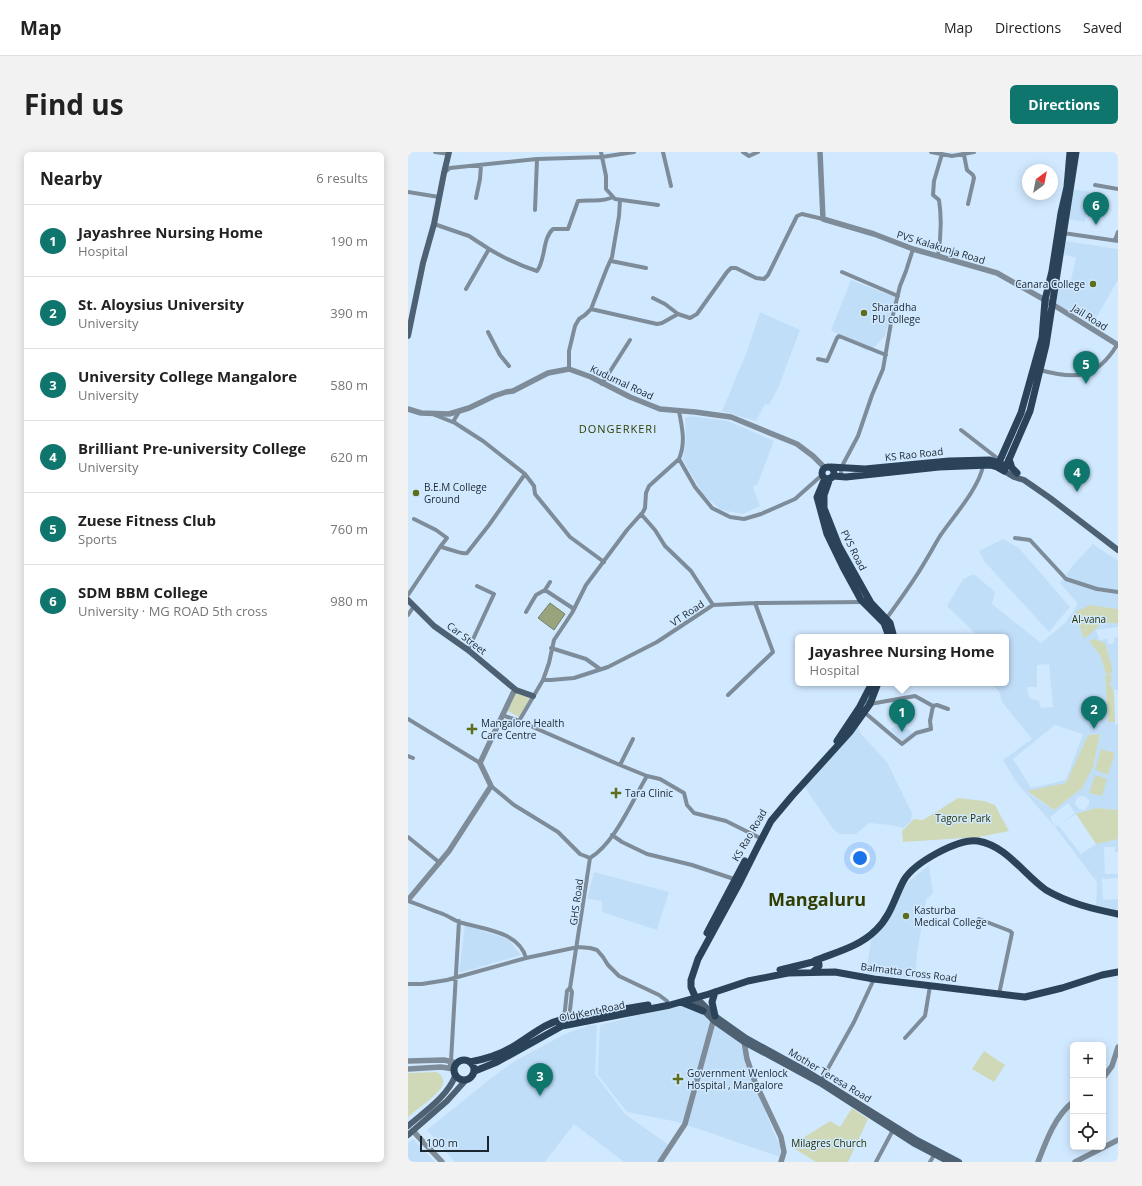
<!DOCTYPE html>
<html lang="en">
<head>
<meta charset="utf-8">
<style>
	:root { --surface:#fff; --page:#f2f2f2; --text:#222; --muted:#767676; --line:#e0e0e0; --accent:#0f766e }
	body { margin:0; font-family:"Open Sans",sans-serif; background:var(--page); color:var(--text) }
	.controls { position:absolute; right:12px; bottom:12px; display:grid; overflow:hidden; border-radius:6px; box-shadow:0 2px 10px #0003 }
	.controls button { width:36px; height:36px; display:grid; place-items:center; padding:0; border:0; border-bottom:1px solid var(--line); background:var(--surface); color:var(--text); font:20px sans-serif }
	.compass { position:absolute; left:614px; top:12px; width:36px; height:36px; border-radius:50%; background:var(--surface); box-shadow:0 2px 10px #0003; rotate:32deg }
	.scale { position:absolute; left:12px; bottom:10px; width:69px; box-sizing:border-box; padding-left:4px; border:2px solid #1a2630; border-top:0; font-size:11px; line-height:14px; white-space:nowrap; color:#1a2630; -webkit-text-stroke:3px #d1e9ff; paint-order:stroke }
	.you { position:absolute; left:452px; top:706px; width:14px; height:14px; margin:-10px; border:3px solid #fff; border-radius:50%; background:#1a73e8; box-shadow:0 0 0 6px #1a73e833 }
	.badge { display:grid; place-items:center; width:26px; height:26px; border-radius:50%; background:var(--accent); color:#fff; font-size:13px; font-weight:700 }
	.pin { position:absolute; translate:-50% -33px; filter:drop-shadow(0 1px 2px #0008) }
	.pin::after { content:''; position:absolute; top:21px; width:14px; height:12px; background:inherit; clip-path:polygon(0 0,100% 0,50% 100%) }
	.popup { position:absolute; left:387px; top:482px; width:214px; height:52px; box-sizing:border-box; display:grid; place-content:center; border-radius:6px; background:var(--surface); filter:drop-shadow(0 1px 3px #0005); font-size:13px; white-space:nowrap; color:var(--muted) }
	.popup b { font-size:15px; color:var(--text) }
	.popup::after { content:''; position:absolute; left:50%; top:100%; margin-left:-8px; border:8px solid transparent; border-top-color:var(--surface) }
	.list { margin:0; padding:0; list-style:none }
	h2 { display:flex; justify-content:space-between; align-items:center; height:52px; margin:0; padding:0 16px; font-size:17px }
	h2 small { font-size:13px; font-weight:400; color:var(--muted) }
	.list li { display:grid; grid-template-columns:26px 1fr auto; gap:12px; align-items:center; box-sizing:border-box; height:72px; padding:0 16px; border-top:1px solid var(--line) }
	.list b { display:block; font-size:15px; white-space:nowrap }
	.list p { margin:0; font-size:13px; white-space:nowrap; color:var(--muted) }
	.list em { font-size:13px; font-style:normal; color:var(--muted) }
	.icon { flex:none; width:22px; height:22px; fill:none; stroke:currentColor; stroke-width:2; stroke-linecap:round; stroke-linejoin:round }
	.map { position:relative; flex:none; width:710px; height:1010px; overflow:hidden; border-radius:6px }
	header { display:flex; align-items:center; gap:24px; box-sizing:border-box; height:56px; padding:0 20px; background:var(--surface); border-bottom:1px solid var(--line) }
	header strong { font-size:19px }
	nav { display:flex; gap:22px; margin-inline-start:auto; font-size:14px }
	.intro { display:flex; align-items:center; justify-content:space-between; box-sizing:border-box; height:96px; padding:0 24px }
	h1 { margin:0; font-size:28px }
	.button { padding:10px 18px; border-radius:6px; background:var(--accent); color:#fff; font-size:14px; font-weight:700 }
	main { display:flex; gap:24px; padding:0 24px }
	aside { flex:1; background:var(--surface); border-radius:6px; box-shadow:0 2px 10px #0003 }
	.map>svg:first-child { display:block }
</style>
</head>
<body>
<header>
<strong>Map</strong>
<nav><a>Map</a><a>Directions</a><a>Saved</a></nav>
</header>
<div class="intro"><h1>Find us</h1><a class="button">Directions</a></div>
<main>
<aside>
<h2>Nearby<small>6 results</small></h2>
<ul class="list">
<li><span class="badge">1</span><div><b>Jayashree Nursing Home</b><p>Hospital</p></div><em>190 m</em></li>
<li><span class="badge">2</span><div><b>St. Aloysius University</b><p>University</p></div><em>390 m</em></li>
<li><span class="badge">3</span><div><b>University College Mangalore</b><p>University</p></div><em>580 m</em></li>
<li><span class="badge">4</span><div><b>Brilliant Pre-university College</b><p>University</p></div><em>620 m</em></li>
<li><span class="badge">5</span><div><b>Zuese Fitness Club</b><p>Sports</p></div><em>760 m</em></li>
<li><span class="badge">6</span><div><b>SDM BBM College</b><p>University · MG ROAD 5th cross</p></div><em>980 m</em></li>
</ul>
</aside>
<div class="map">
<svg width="710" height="1010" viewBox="0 0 710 1010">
	<rect width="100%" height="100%" fill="#d1e9ff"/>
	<path fill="#c1def9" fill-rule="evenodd" d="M666 38 681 39 677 70 660 67Z
		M658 89 710 97V130L709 129 685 172 643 149 645 134 661 137 668 106 654 102Z
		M443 128 487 145 477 184 464 197 459 199 423 178Z
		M352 160 392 178 371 234 361 253 357 252 348 269 314 259 339 199Z
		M282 264 320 269 366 289 349 333 345 335 352 354 335 362 313 358 295 342 275 308 278 288 277 266Z
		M595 387 611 396 662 455 641 480 576 409 571 399Z
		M685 392 710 409V457L682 453 686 478 694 471 709 470 710 475 688 478 691 488 699 487 700 492 706 491V486L710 485V538H706L707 572H710V658L688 656 668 662 650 673 673 702 688 692 710 687V700H707V695H696L697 722H710V726L694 727 695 748 710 747V758L688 753 689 730 647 675 609 631 595 608 624 587 594 550 591 539 582 531H598V485H571L539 454 555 427 566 422 587 440 584 452 633 491 657 471 670 452 652 431 666 412ZM682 489 704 515 698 522 692 503ZM641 512 645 555 633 556 631 549 623 547 621 545 619 535H629V513ZM697 523H703V530L701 533 704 535 706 543V570H700ZM647 573 675 582 658 628 623 636 605 607ZM692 582 685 615 646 658 619 640 658 631 680 583ZM676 644 681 648V652L677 658 671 657 667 651 669 645ZM660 651 667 661 647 675 642 665Z
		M449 572 453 582 479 610 504 661 503 669 495 676 483 673 461 671 448 682H432L426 678 402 643 394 630Z
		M491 572 496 578 499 576 502 578 504 582 493 590 483 577Z
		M521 713 525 741 518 748 509 802 507 827 458 821 463 788 470 781 499 731Z
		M186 720 261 740 249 778 194 760V749L179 747Z
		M57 773 100 787 113 803 51 821Z
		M267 854H275L297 860 332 891 364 977 372 993V1005L270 970 219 960 190 923 192 873Z
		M182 873H189L187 922 217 962 261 993 248 1010H216L166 972 137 1010H47L19 978 82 927 107 909 157 882Z
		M5 987 27 1010H0V991Z"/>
	<path fill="#cfd9b8" d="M682 453 710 457V475L709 471H694L676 487 667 460Z
		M686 487 697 491 704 515V521L698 522 692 503 681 489Z
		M703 522V530L701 532 704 535 706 543 707 570H700L697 523Z
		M109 538 122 546 111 565 98 558Z
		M692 582 685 615 674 636 646 658 619 639 658 631 680 583Z
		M693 597 707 601 700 623 687 618Z
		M687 623 699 627 694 644 681 641Z
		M550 646 576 649 587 653 601 679 571 685 495 690 494 679 506 667 515 668Z
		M688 656 710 658V687L688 692 668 662Z
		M576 899 597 913 586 930 564 917Z
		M29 920C34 923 37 929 34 934 31 942 8 958 0 965V921Z
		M444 956 460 967 440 1010H408L384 995 390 985 395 986 422 969 432 975Z"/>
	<path fill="#99a47d" stroke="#737e66" d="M142 451 157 462 146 478 130 466Z"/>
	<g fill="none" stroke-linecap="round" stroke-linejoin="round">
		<path stroke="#7e8c99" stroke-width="4" d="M27 0 41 2
			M193 0 198 24V37L207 47 250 53
			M255 0 263 34
			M335 0 341 4 350 0
			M523 0 544 4 566 0
			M556 3 559 18 565 23 566 26 560 52
			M37 20 42 16 129 7 194 5 226 0
			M687 33 710 37
			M0 40 31 45
			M68 46 72 27 73 13
			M127 58 129 7
			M26 72 61 84 81 97 58 137
			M655 81 710 89
			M707 88 710 80
			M81 97C96 106 113 114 129 119 138 107 134 87 145 77H160L170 49C183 47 193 51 205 45
			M530 104C533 85 534 67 531 48L525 43 526 29 534 2
			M203 109 238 116
			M434 120 490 144
			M245 146 257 152 270 162
			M183 157 249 172 254 171 270 162 282 166 289 162 319 120 323 116H328L348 126 356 127 360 123 389 64 394 62 415 67
			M80 180 92 203 101 214
			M410 207 419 209 429 186 431 184 478 203
			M161 217V199L167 174 171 167 177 163 183 157 199 116 204 105 211 64 212 48
			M632 218C668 228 688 227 709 193
			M194 232 222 188
			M271 259C274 276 278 290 271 307L287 335 304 356 322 365 336 367 353 362 387 347 414 323
			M27 263 47 271 75 289 117 322 126 334 127 342 162 385 196 410
			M47 271 46 268 51 260
			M553 278 589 306
			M433 325V316L450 284 464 243 475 217 483 171 492 134 498 119 505 97
			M233 362 247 378 257 394 283 419 305 453
			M6 367 28 378 39 386 32 395
			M607 386 622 388 658 427 689 437 710 440
			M137 438 166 457
			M0 443 32 395C41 396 52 403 59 401L81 373 117 322
			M118 460 128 443 137 438 142 430
			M0 463 6 454
			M478 467C492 448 506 429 518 408 523 400 527 392 532 384 545 365 571 336 575 314
			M143 496 178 507 192 517
			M60 498 86 442 69 434
			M135 528 141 511 146 488 164 461 178 433 219 378 235 360 237 356 238 341 241 334 271 307
			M320 543 365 500 347 451
			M455 548 462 552 507 544 525 554 529 553 540 557
			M456 560 494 592 508 581 523 577 522 569 525 554
			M94 563 111 569 212 613 239 624 252 627 276 641 279 653 286 661 318 669 350 685
			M0 567 72 611
			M111 569 135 528H143L166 526 200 515 249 490 305 453 347 451 455 450
			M0 604 5 606
			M212 613 225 587
			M83 634 106 653 150 680 172 702 182 706
			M204 683 214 690 239 702 284 713 329 728
			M0 685 32 711
			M182 706C207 691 224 649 239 624
			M0 749C12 753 23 758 35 762 40 764 46 768 51 770 74 777 111 779 118 806
			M571 767 602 779 604 781 591 842
			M0 832H14L39 828 118 806 170 795 182 796 189 798 195 805 200 813 211 824 251 843 259 849
			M156 867 159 839 162 836 182 706
			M161 867 164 840 162 836
			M497 886 517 864 522 834
			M41 916 43 909 51 769
			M413 929 446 870 466 827
			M468 1010 485 978
			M522 1010 526 1003"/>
		<path stroke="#7e8c99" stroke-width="5.5" d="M412 0 415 67 466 82 505 97 589 121 644 152 710 193
			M0 257 13 261 41 262 61 256 86 244 98 240 105 239 140 221 161 217 183 225 222 245 252 257 287 260 323 265 389 292 405 304 416 315
			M0 748 41 699 83 634 72 611 105 541 108 538
			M338 887 336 890 339 907 347 930 373 985 376 1000 373 1010
			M0 909 36 908 49 911
			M0 917 33 915 46 917
			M695 926 704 914 710 895
			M5 979 34 1010
			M252 1010 277 972 306 866
			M630 1010C638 989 647 964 665 950
			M667 1010 710 988"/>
		<path stroke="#4d6173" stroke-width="6" d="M0 184 15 111 26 72 36 21 41 0
			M596 319 606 325 616 328 642 346 710 398
			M0 448 26 474 60 498 108 538 125 544
			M289 846 307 864 338 886 400 920 509 988 551 1010
			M284 847 306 869 336 890 412 931 505 991 541 1010
			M0 974C16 960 40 944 47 924
			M0 983 39 949 57 929"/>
		<path stroke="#2b4359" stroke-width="7" d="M601 307 604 316 609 321
			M414 321a6 6 0 1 1 12 0a6 6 0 1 1-12 0Z
			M423 315 457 317 541 309 582 308 594 312
			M589 315 613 261 634 186 637 148 644 119 653 61 659 35 662 0
			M425 324 438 325 531 315 582 313 589 315 596 319 622 259 638 193 668 0
			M417 326 409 345 419 382 435 415 453 448 476 471 480 482V485
			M422 326 416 343V356L431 394 463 451 482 471 485 482 484 485
			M429 589 451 556 464 531
			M299 781 337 709
			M406 809C428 800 451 795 468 778 483 764 487 744 496 728 506 711 550 686 570 689 599 694 615 722 638 738 660 751 685 757 710 762
			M372 818 409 809 411 812V814L405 820
			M286 842 283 835V828L290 807 332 730 350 694 363 669 384 644 442 580 462 552 470 531
			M273 850 295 859
			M307 864 304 850 307 840
			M46 918a10 10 0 1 1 20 0a10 10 0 1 1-20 0Z
			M62 910C78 907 92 903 106 894 123 884 136 871 156 867L240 853
			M67 919 89 910 154 874 262 853 301 842 340 829 380 821 427 820 466 827 617 845 654 836 694 823 710 820"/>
	</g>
	<g fill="#5d6f1d" stroke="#d1e9ff" stroke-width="1.5">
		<circle cx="685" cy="132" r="4"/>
		<circle cx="456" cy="161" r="4"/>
		<circle cx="8" cy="341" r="4"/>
		<path d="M62 571h4v4h4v4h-4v4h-4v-4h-4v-4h4z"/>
		<path d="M206 635h4v4h4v4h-4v4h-4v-4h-4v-4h4z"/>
		<circle cx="498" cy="764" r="4"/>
		<path d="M268 921h4v4h4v4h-4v4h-4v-4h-4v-4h4z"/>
	</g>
	<g text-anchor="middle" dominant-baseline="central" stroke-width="3" stroke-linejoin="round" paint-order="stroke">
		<g font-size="10" fill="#1a2630" stroke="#d1e9ff">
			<text transform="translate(533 95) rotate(17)">PVS Kalakunja Road</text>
			<text transform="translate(682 165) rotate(32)">Jail Road</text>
			<text transform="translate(214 230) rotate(25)">Kudumal Road</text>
			<text transform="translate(506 302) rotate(-6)">KS Rao Road</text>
			<text transform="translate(446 398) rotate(63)">PVS Road</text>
			<text transform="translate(279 461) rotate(-34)">VT Road</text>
			<text transform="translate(59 486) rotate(37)">Car Street</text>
			<text transform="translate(341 683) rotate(-60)">KS Rao Road</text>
			<text transform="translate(168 750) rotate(-82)">GHS Road</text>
			<text transform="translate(501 820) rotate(7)">Balmatta Cross Road</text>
			<text transform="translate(184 859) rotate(-12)">Old Kent Road</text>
			<text transform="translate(422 923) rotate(31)">Mother Teresa Road</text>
		</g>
		<g font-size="10" fill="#1a2630" stroke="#d1e9ff" text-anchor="start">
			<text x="677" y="132" text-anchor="end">Canara College</text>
			<text x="464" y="155">Sharadha<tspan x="464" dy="12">PU college</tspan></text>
			<text x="16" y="335">B.E.M College<tspan x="16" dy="12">Ground</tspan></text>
			<text x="73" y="571">Mangalore Health<tspan x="73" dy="12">Care Centre</tspan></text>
			<text x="217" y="641">Tara Clinic</text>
			<text x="506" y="758">Kasturba<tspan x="506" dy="12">Medical College</tspan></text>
			<text x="279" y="921">Government Wenlock<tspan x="279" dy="12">Hospital , Mangalore</tspan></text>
		</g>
		<g font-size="10" fill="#263000" stroke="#d1e9ff">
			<text x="681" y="467">Al-vana</text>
			<text x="555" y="666">Tagore Park</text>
			<text x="421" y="991">Milagres Church</text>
		</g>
		<g font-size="11" letter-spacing="1" fill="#313d01" stroke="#d1e9ff">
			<text x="210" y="276">DONGERKERI</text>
		</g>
		<g font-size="18" font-weight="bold" fill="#313d01" stroke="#d1e9ff">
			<text x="409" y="747">Mangaluru</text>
		</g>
	</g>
</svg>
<div class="controls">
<button>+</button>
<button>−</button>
<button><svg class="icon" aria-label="locate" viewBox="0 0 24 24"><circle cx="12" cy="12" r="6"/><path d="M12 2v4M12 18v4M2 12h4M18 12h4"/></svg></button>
</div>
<svg class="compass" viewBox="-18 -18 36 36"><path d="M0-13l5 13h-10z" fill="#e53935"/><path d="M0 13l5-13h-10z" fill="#767676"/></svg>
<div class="scale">100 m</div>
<div class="you"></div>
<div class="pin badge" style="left:494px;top:580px">1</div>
<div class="popup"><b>Jayashree Nursing Home</b>Hospital</div>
<div class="pin badge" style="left:686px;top:577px">2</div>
<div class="pin badge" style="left:132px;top:944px">3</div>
<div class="pin badge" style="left:669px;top:340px">4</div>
<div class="pin badge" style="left:678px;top:232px">5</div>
<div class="pin badge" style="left:688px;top:73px">6</div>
</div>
</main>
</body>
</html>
